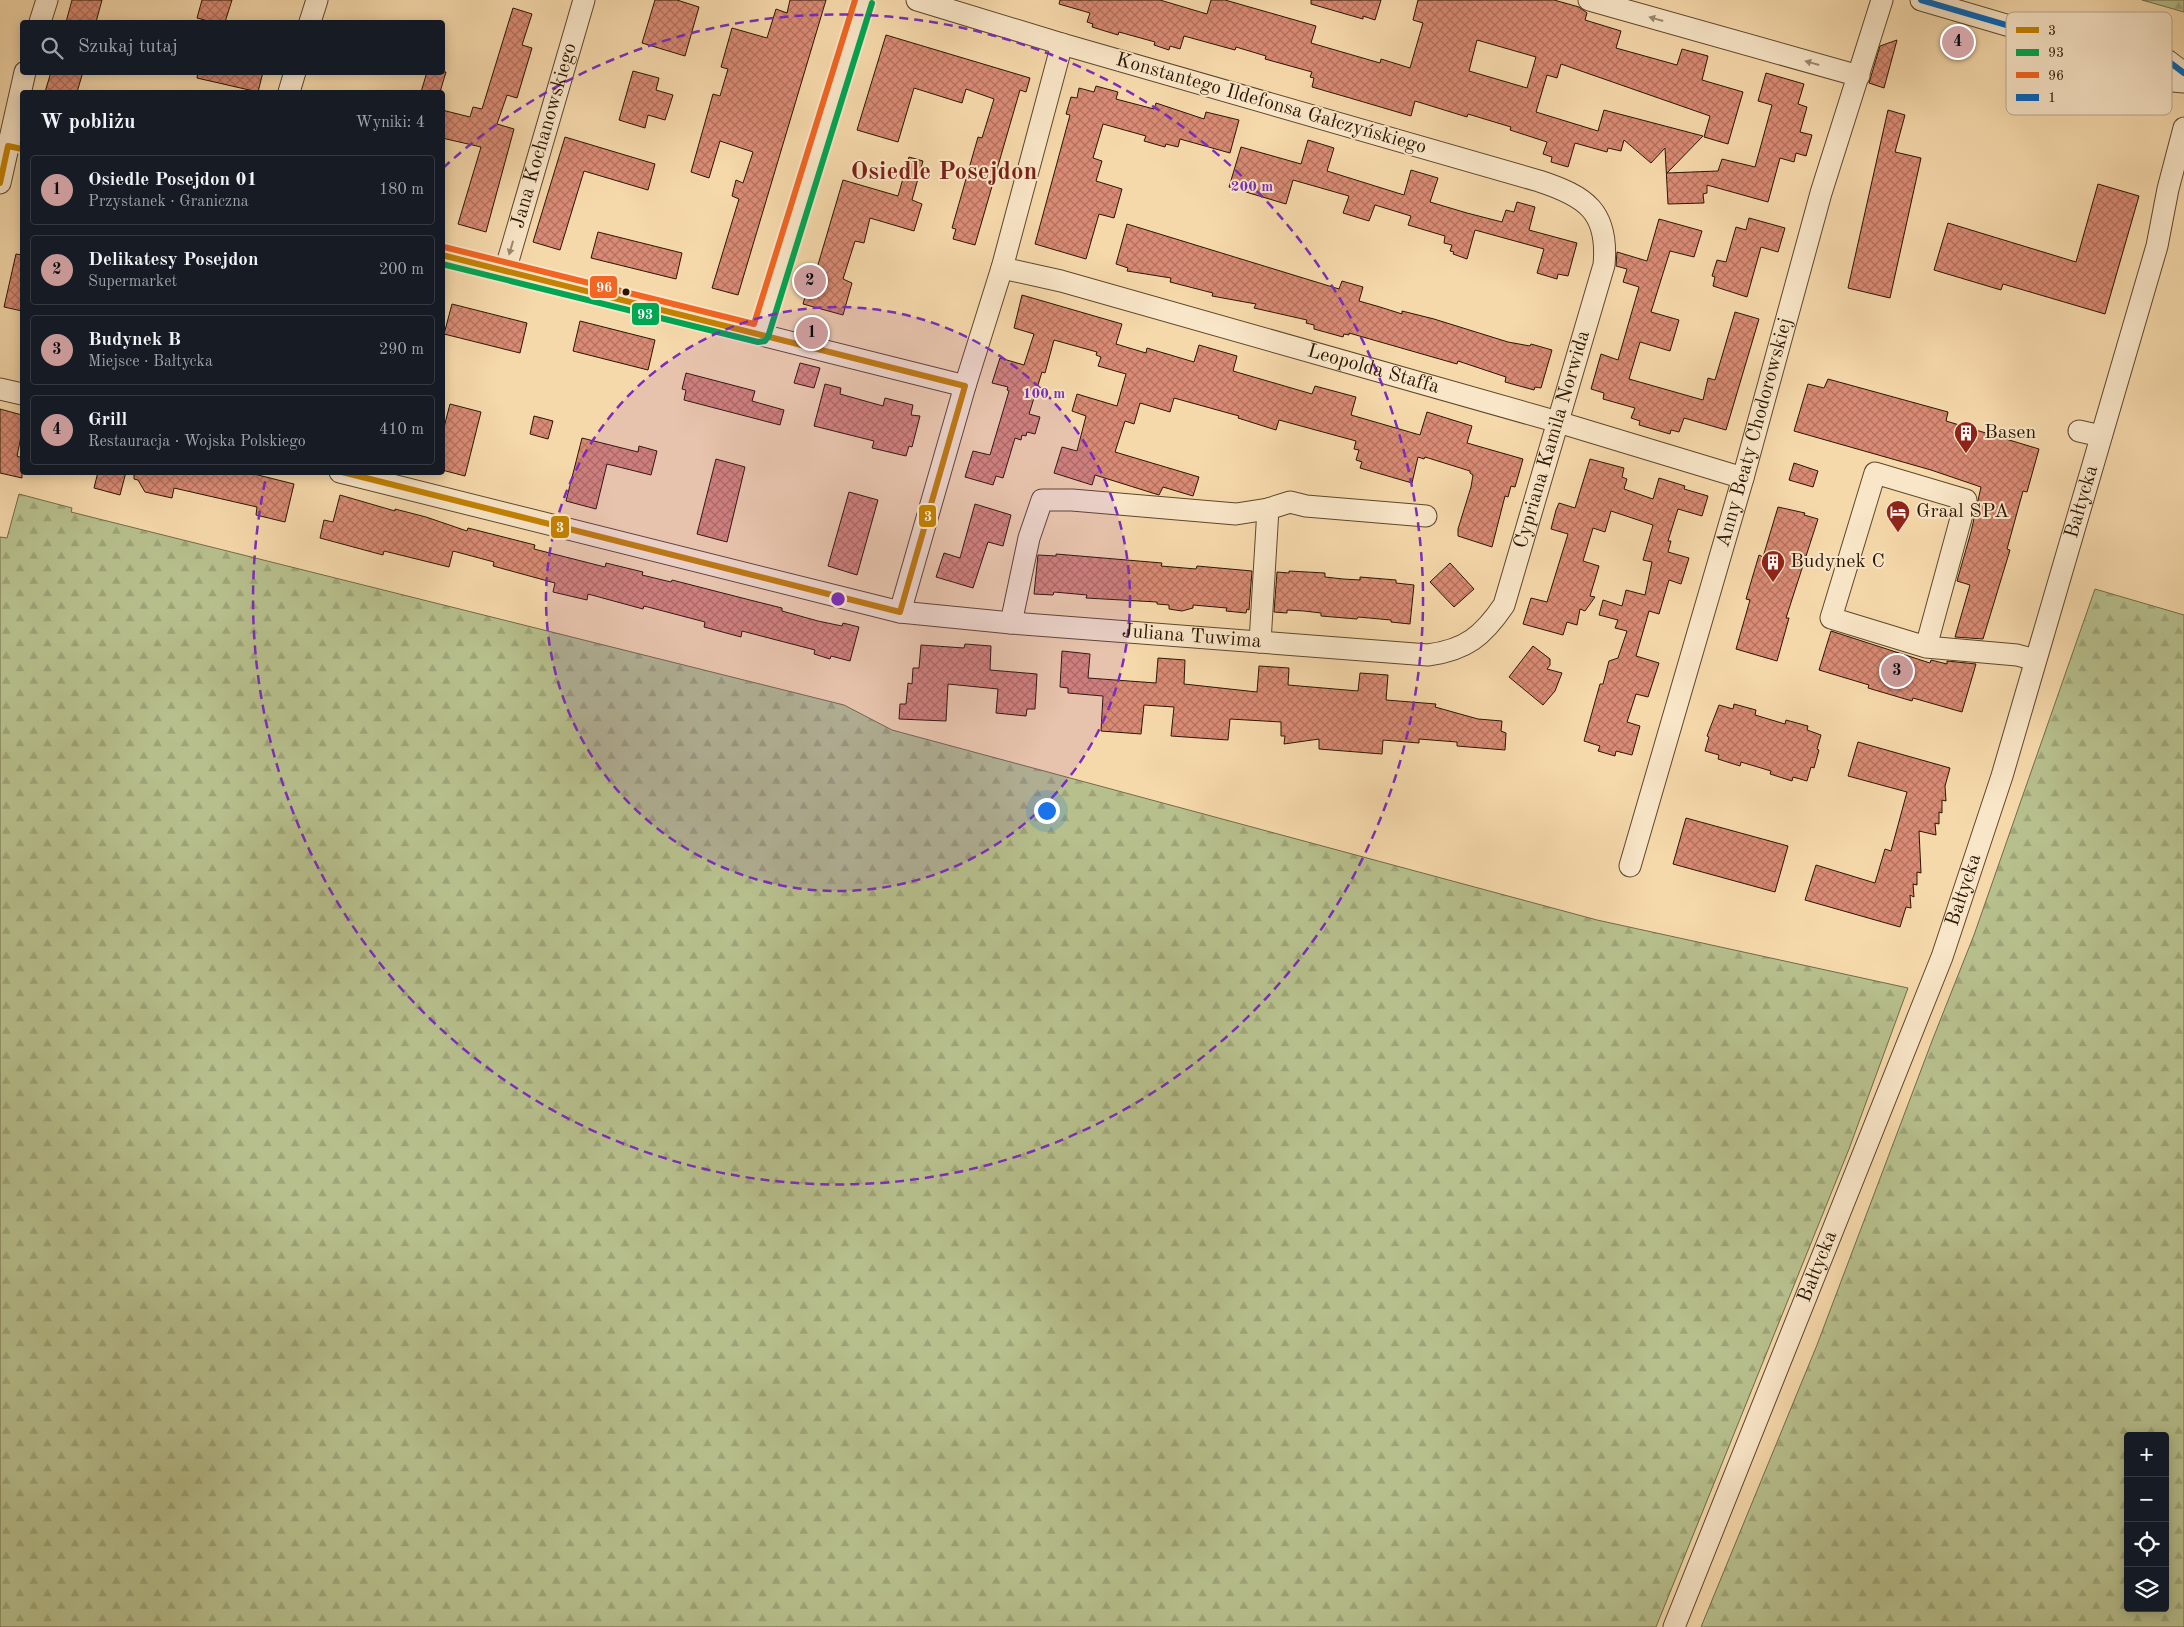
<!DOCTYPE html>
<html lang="pl">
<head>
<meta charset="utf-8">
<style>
	:root { --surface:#171b24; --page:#242831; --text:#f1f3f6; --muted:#9ea1a6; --line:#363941; --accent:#c59692 }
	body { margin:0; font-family:"Old Standard TT",serif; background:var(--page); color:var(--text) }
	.controls { position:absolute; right:15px; bottom:15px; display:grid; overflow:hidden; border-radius:5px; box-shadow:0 2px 12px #0003 }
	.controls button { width:45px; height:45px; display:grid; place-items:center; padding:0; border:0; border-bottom:1px solid var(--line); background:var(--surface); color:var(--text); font:25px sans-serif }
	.you { position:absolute; left:1046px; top:810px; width:18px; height:18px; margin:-12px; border:4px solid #fff; border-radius:50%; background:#1a73e8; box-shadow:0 0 0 8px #1a73e833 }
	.badge { display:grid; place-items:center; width:32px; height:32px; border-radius:50%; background:var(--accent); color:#111; font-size:16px; font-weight:700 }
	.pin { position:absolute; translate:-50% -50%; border:2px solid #fff; box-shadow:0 1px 5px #0006 }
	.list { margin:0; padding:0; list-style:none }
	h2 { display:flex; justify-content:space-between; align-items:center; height:65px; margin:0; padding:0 20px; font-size:21px }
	h2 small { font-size:16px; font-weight:400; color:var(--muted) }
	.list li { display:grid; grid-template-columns:32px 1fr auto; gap:15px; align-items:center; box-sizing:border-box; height:70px; margin:0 10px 10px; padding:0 10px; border:1px solid var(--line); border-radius:5px }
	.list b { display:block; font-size:19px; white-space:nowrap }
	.list p { margin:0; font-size:16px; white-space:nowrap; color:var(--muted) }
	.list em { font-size:16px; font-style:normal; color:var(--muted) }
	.icon { flex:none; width:28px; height:28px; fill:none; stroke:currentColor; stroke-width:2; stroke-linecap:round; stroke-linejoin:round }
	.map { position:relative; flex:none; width:2184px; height:1627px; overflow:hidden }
	.search { position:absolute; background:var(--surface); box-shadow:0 2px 12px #0003; left:20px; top:20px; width:425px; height:55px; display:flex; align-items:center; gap:12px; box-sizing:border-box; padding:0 18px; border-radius:5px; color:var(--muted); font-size:19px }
	.panel { position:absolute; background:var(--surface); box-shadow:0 2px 12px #0003; left:20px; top:90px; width:425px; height:385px; border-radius:5px }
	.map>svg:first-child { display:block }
</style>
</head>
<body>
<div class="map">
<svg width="2184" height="1627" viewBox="0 0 2184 1627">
	<defs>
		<pattern id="forest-firs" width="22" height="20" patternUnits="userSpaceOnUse" patternTransform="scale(1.25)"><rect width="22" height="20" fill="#b7c08d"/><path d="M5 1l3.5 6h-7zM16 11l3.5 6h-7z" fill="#9ea478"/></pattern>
		<pattern id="building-cross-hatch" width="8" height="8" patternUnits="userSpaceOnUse" patternTransform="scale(1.25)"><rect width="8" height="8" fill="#da8b75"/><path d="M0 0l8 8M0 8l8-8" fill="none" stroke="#b1715e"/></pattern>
	</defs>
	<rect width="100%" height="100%" fill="#f6d9ab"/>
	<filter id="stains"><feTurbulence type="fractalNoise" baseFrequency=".004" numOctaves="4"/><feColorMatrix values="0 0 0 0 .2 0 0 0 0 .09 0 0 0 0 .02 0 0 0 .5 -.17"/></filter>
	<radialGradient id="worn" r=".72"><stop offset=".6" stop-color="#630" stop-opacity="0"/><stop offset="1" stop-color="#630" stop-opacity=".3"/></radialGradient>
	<path fill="url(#forest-firs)" stroke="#706b47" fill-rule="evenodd" d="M2142 0H2184V12Z
		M19 494 72 508 71 512 844 705 892 730 1597 920 1908 988 1849 1149 1656 1627H0V537L7 538Z
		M2095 589 2184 615V1627H1701L1817 1345 1932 1041 1974 935ZM2128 1436H2165V1608H2128Z"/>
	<path fill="url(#building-cross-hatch)" stroke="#2a1601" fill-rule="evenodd" d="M72 0H102L96 22H66Z
		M202 0H232L225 22H212L197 18Z
		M655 0H677L699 7 685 56 642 43Z
		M790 0H826L738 295 712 288 739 199 732 196 736 180 743 183 753 152 720 141 709 178 691 172 713 94 720 96 728 69 721 67 732 28 767 38 776 9 787 13Z
		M1060 0H1160L1207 14 1211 0H1225L1316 26 1311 43 1380 63 1381 59 1410 68 1423 23 1413 20 1418 0H1554L1579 7 1587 13 1585 20 1621 31 1616 48 1677 65 1682 49 1708 56 1702 80 1743 92 1728 144 1704 137 1710 116 1561 64 1557 78 1547 75 1536 112 1598 131 1604 110 1703 136 1667 173 1718 171 1722 159 1755 167 1772 105 1758 101 1766 73 1804 84 1798 104 1807 107 1800 132 1812 135 1806 156 1796 153 1794 162 1780 158 1768 202 1707 185V193L1703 194 1704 203 1668 204 1665 148 1651 163 1624 140 1621 151 1608 148 1607 152 1575 143 1568 167 1551 162 1552 157 1543 154 1547 142 1510 130 1511 127 1468 114 1467 117 1415 101 1411 116 1350 98 1312 87 1314 78 1310 77 1312 72 1265 59 1266 56 1236 47 1235 50 1184 36 1180 49 1170 46 1169 50 1154 45 1155 42 1119 32 1118 35 1092 27 1093 24 1087 22 1090 13 1059 4ZM1477 40 1536 57 1527 88 1469 71Z
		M1311 0H1381L1375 20 1363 16V19L1311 4Z
		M513 8 532 14 522 45 532 48 517 98 507 95 497 124 514 129 486 232 458 224 481 147 442 138V110L470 117 473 107 482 109Z
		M886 35 1030 78 1026 92 1020 90 975 245 953 239 956 229 952 228 978 137 982 138 994 99 966 89 962 103 914 88 898 142 857 130Z
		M1897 40 1884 88 1869 83 1880 46Z
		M633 71 659 78 656 90 673 95 665 120 648 115 645 128 619 120Z
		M51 72H83L77 92H45Z
		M198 72H263L258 92 197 78Z
		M427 72H446L440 92H421Z
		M1096 86 1118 92 1116 99 1154 109 1156 103 1204 119 1206 112 1239 120 1230 153 1180 139 1178 147 1166 144 1165 147 1144 141 1146 136 1103 124 1093 158 1102 161 1096 181 1122 189 1114 218 1099 214 1086 259 1035 244 1070 115 1066 114 1071 97 1077 98 1079 88 1094 92Z
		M1888 110 1905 115 1895 152 1921 158 1890 298 1848 288Z
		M565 137 655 164 648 190 584 171 560 250 533 242Z
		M1308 140 1334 148 1327 171 1404 195 1411 170 1438 178 1430 202 1467 213 1502 222 1506 210 1514 212 1517 202 1535 207 1529 230 1577 243 1568 276 1558 274 1557 279 1537 273 1544 249 1475 230 1467 259 1453 254 1454 252 1450 251 1452 245 1444 243 1445 236 1408 225 1411 216 1375 205 1369 221 1343 213 1349 196 1293 180 1286 204 1229 187 1241 147 1301 164Z
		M909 157 923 161 912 200 922 204 914 231 870 218 864 243 855 241 843 279 852 283 843 315 803 304 809 284 812 285 843 180 898 196Z
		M2098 184 2139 196 2105 314 2003 284 2001 290 1934 270 1948 223 2076 262Z
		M1749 218 1785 228 1778 252 1761 247 1747 297 1713 286 1715 277 1712 276 1717 260 1726 262 1736 227 1746 230Z
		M1659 219 1702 231 1694 257 1670 251 1651 312 1679 320 1670 351 1640 342 1629 379 1703 400 1708 378 1715 380 1735 312 1759 319 1726 430 1684 418 1679 432 1671 430 1670 434 1639 425 1640 421 1631 418 1635 408 1603 399 1604 393 1591 389 1601 354 1618 360 1639 287 1623 282 1627 269 1616 266 1617 252 1647 261Z
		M1127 224 1339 289 1342 281 1363 287 1359 301 1380 307 1402 314V311L1434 319 1508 342 1530 346 1531 344 1552 350 1541 388 1535 387 1534 390 1505 382 1506 377 1458 361 1457 364 1349 333V335L1344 334 1343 337 1314 329V325L1306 323 1307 320 1254 308 1256 304 1212 296 1213 293 1170 282 1171 278 1127 271 1128 268 1116 264Z
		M598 232 682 253 676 279 591 258Z
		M16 254 22 255V311L4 307Z
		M1022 295 1122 324 1116 344 1146 353 1147 348 1194 362 1199 345 1237 356 1233 371 1312 394 1315 386 1356 397 1351 415 1420 435 1427 412 1472 426 1467 443 1523 459 1515 487 1511 486 1508 497 1505 496 1492 547 1458 536V529L1471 487 1473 475 1470 473V471L1425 457 1424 459 1418 457 1412 483 1360 468 1362 462 1356 460 1359 450 1354 449 1356 441 1279 420 1276 430 1238 418 1239 416 1174 398 1170 412 1140 403 1134 424 1125 421 1115 452 1199 477 1193 496 1163 487 1159 495 1095 475 1092 485 1054 473 1062 447 1077 451 1086 416 1072 411 1077 394 1117 406 1126 374 1098 366 1101 357 1096 355 1097 352 1054 340 1045 373 1042 372 1029 414 1040 417 1035 434 1027 432 1026 436 1022 435 1021 440 1015 438 1003 478 996 476 993 485 965 477 973 451 990 455 1009 391 1007 390 1008 387 992 383 1000 358 1024 365 1034 334 1014 328Z
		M452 304 527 323 520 353 444 334Z
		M580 321 655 340 648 370 573 351Z
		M800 363 820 368 814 388 794 383Z
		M686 373 755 391 752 401 784 410 780 425 684 400 686 390 682 389Z
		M1828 379 1948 412 1946 421 2039 449 2027 492 2023 491 2007 549 2010 550 1983 639 1955 637 1970 585 1957 581 1971 532 1981 487 1931 470 1794 431 1808 384 1824 388Z
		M825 384 841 388 840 394 883 406 885 398 913 405 911 415 920 416 912 447 909 446 906 456 872 448 874 441 814 426Z
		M450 404 481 412 465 476 442 470V435Z
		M0 409 22 415V432L17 456 22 458V478L0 473Z
		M534 416 553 421 548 439 530 434Z
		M582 438 638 452 639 446 657 451 651 475 607 464 596 509 566 501Z
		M716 459 745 467 727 542 697 534Z
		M1590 459 1624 468 1622 477 1627 479 1624 489 1653 499 1659 478 1685 486 1684 489 1708 496 1702 516 1678 509 1668 541H1671L1668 552 1689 558 1681 584 1669 580 1659 614 1649 611 1636 656 1659 663 1648 697 1636 694 1627 722 1640 726 1632 755 1616 751 1615 756 1598 751 1600 746 1584 741 1600 684H1603L1609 661 1618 658 1627 631 1615 628 1618 620 1599 615 1603 600 1622 606 1626 590 1645 595 1652 562 1643 560 1653 525 1611 511 1605 532 1593 528 1583 561 1599 566 1590 596 1595 597 1585 611 1580 609 1577 625 1567 622 1563 635 1523 624 1531 598 1547 602 1568 534 1551 529 1556 510 1559 503 1575 508Z
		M1794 463 1818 471 1813 487 1789 480Z
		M98 472H126L120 495 94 488Z
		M134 472H246L294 484 285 522 256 515 257 507 174 488 172 498 145 492 138 480 134 479Z
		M849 492 878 500 857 575 828 566Z
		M340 495 395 511V509L426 517 467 531 468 528 535 545 534 549 605 567 606 563 643 572 642 575 671 582 672 580 750 600 782 608V611L818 621 842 626 843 623 859 627 850 661 831 656 830 659 814 654 815 650 742 631 741 637 704 627 705 622 644 606 643 609 588 594 587 600 553 592 555 583 493 566 494 562 453 551 449 567 384 551 383 555 320 538 324 520 333 522Z
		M975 504 1011 515 1003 546 988 542 973 588 936 577 944 553 960 558Z
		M1778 507 1805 513 1804 515 1818 519 1786 618H1789L1777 661 1736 649 1750 600 1746 599 1759 555 1763 557Z
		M1056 554 1162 563 1161 566 1196 569 1197 566 1252 571 1249 610 1247 609 1246 613 1226 611 1227 608 1193 605V608L1182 611 1169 609V605L1157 604V602L1086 598 1087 595 1054 592 1053 595 1034 594 1038 555 1056 556Z
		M1450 563 1474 589 1454 607 1430 582Z
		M1289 571 1325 573V577L1343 579 1360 580V577L1396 580V583L1414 585 1410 624 1391 622V620L1358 617 1357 619 1321 616V613L1304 611 1287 610V613L1274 612 1277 572 1289 573Z
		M1831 631 1930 663 1931 660 1947 664V661L1976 664 1962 712 1913 698 1912 701 1868 688 1869 685 1819 670Z
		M965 644 991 646 990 670 1037 674 1035 709H1027L1026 716 996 713 998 689 948 684 946 721 899 719 900 704H906L908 683 912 684 913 668H919L921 645 964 648Z
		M1533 646 1550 659V665L1547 669 1562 673 1555 691 1543 705 1509 677Z
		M1062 651 1090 654 1088 678 1156 683 1158 658 1185 660 1184 684 1257 692 1259 666 1289 668 1288 685 1358 691 1360 673 1388 675 1386 700 1436 704 1435 707 1478 719 1502 721 1501 731 1506 733 1505 750 1457 746V742L1419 739V743L1383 740 1382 754 1319 749V739L1284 744 1285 736H1281V722L1230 719 1228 740 1171 736 1174 707 1144 705 1141 734 1101 731 1103 696 1068 693V688L1060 687Z
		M1734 704 1756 710 1755 715 1785 724 1786 720 1808 726 1807 730 1821 735 1817 749 1819 750 1814 768 1811 767 1807 781 1793 777 1792 781 1770 774 1771 771 1741 762 1740 766 1718 759 1719 755 1705 751 1709 737 1707 736 1719 705 1733 709Z
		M1858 742 1950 768 1945 786 1946 801 1942 800V813L1939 812V824L1935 823 1936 835 1919 831 1921 873 1917 872V885L1913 884 1914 897 1910 895 1911 908 1906 907 1900 927 1805 900 1816 865 1875 883 1885 849 1891 851 1907 792 1848 776Z
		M1686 818 1788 846 1775 892 1673 864Z"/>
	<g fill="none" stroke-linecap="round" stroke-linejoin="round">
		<g stroke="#5d472c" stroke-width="23">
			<g id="minor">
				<path d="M1589 0 1859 76"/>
				<path d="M1921 0 2037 34 2068 36 2168 61 2184 73"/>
				<path d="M40 22 47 0"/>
				<path d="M310 22 317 0"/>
				<path d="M2037 34 2063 51 2162 80 2184 82"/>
				<path d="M289 92 295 72"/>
				<path d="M0 183 25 72"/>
				<path d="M442 255 965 386"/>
				<path id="s1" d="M1002 268 1061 281 1558 422 1743 478"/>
				<path id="s2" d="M505 271 584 0"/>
				<path d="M760 334 864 0"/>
				<path d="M0 389 22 394"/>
				<path d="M2079 431 2101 436"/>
				<path id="s3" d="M340 472 900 612 1011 623 1428 655C1466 650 1483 636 1504 605L1604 265C1609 211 1585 196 1539 181L1062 44 917 0"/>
				<path d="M900 612 965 386 1002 268 1062 44"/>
				<path d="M1011 623 1029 538 1042 500H1072L1236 514 1268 509"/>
				<path d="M1260 642 1268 509 1290 502 1306 506 1426 516"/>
				<path d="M1926 647 1966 500 1875 473 1831 618 1926 647 2017 655 2035 660"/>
				<path id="s4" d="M1630 866 1743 478 1821 193 1882 0"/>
				<path id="s5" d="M1674 1627 1942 957 2002 776 2157 246 2168 189 2184 128"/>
			</g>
		</g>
		<use href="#minor" stroke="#f9e6c8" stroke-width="21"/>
		<g stroke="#f9e6c8" stroke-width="10">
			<path id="bus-1" d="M0 183 8 146 22 149
				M342 472 900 612 965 386 442 255"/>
		</g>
		<g stroke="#f9e6c8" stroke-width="10">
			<path id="bus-2" d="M442 264 758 342 765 341 768 337 872 3"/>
		</g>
		<g stroke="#f9e6c8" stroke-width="10">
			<path id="bus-3" d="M444 247 754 324 855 0"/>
		</g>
		<g stroke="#f9e6c8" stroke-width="10">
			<path id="bus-4" d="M1921 0 2037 34 2068 36 2168 61 2184 73"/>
		</g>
		<use href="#bus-1" stroke="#c48200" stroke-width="6"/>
		<use href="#bus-2" stroke="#00a651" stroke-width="6"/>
		<use href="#bus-3" stroke="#f26522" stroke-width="6"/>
		<use href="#bus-4" stroke="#0065bd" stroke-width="6"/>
	</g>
	<defs><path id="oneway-solid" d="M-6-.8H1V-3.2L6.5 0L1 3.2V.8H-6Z" transform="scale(1.25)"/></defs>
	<g fill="#9c886e">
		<use href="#oneway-solid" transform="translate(1656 19) rotate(-164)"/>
		<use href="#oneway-solid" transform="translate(1812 63) rotate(-164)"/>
		<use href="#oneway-solid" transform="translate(511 248) rotate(106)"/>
	</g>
	<circle cx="838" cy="599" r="292" fill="#7b2cbf" fill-opacity=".12"/>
	<g fill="none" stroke="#7b2cbf" stroke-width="2.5" stroke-dasharray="9 6">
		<circle cx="838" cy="599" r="292"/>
		<path d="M443 168A585 585 0 1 1 266 477"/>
	</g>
	<defs>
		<g id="building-pin" transform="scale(1.25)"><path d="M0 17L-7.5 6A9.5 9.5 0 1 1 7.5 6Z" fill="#8f2418" stroke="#f9e6c8"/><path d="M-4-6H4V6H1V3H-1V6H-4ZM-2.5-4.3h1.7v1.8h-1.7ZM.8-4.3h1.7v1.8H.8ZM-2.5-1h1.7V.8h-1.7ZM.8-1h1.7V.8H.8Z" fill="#fff"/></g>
		<g id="hotel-pin" transform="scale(1.25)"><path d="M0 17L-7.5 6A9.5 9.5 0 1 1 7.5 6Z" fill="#8f2418" stroke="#f9e6c8"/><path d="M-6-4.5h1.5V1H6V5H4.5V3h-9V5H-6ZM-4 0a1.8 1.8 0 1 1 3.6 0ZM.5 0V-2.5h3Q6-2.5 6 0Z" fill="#fff"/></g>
	</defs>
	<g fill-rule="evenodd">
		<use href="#building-pin" x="1966" y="433"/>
		<use href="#hotel-pin" x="1898" y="512"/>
		<use href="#building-pin" x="1773" y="562"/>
	</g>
	<circle fill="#2a1601" stroke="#f9e6c8" stroke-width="2" cx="626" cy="292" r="4.5"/>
	<g text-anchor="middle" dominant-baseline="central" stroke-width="4" stroke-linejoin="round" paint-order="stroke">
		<g font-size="20" fill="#2a1601" stroke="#f9e6c8">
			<text transform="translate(1271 104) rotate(16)">Konstantego Ildefonsa Gałczyńskiego</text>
			<text stroke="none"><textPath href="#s2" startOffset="141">Jana Kochanowskiego</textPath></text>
			<text stroke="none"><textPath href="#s1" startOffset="385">Leopolda Staffa</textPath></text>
			<text stroke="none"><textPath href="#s4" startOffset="451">Anny Beaty Chodorowskiej</textPath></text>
			<text stroke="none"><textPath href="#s3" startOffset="1374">Cypriana Kamila Norwida</textPath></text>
			<text stroke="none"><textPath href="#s5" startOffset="1198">Bałtycka</textPath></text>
			<text stroke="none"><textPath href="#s3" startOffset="870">Juliana Tuwima</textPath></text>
			<text stroke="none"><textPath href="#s5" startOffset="792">Bałtycka</textPath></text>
			<text stroke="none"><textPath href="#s5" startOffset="388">Bałtycka</textPath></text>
		</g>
		<g font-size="20" fill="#2a1601" stroke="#f9e6c8" text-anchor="start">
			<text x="1984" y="433">Basen</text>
			<text x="1916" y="512">Graal SPA</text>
			<text x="1790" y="562">Budynek C</text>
		</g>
		<g font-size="25" font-weight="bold" fill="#7a1f14" stroke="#f9e6c8">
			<text x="944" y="172">Osiedle Posejdon</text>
		</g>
	</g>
	<rect x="2006" y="12" width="166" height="103" rx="8" fill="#f9e6c8" stroke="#bba88c" stroke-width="1"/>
	<rect x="2016" y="27" width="23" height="6" fill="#c48200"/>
	<rect x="2016" y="49" width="23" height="7" fill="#00a651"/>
	<rect x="2016" y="72" width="23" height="6" fill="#f26522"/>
	<rect x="2016" y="94" width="23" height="7" fill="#0065bd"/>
	<g font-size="14" fill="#2a1601">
		<text x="2048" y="35">3</text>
		<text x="2048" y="57">93</text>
		<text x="2048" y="80">96</text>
		<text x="2048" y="102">1</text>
	</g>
	<circle cx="838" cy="599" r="8" fill="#7b2cbf" stroke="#f9e6c8" stroke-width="2.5"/>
	<g font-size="15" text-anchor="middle" font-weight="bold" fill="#7b2cbf" stroke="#f9e6c8" stroke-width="4" stroke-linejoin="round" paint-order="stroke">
		<text x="1252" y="191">200 m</text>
		<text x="1044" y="398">100 m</text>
	</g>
	<g stroke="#f9e6c8" stroke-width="2">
		<rect x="589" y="275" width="29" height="24" rx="5" fill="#f26522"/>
		<rect x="631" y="302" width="29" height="24" rx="5" fill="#00a651"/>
		<rect x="918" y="504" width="19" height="24" rx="5" fill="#c48200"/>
		<rect x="550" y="515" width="20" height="24" rx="5" fill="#c48200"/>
	</g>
	<g font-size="14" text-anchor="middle" font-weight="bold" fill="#fff">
		<text x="604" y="292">96</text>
		<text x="645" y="319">93</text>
		<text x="928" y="521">3</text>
		<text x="560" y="532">3</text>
	</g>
	<rect width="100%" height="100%" filter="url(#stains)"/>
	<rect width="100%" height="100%" fill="url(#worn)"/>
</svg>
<div class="controls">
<button>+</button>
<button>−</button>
<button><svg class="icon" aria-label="locate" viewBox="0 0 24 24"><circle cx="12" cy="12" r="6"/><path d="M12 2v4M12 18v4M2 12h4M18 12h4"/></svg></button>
<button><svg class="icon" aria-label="layers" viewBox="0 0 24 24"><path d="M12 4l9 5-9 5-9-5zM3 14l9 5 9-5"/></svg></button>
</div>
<div class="you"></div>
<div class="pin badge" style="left:812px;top:333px">1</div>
<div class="pin badge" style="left:810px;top:281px">2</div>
<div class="pin badge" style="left:1897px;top:671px">3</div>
<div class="pin badge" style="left:1958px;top:42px">4</div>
<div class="search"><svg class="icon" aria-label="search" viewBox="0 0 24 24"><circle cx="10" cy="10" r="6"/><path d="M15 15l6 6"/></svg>Szukaj tutaj</div>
<section class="panel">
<h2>W pobliżu<small>Wyniki: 4</small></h2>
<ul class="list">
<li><span class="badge">1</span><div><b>Osiedle Posejdon 01</b><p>Przystanek · Graniczna</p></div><em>180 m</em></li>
<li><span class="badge">2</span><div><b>Delikatesy Posejdon</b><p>Supermarket</p></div><em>200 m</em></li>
<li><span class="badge">3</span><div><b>Budynek B</b><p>Miejsce · Bałtycka</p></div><em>290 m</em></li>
<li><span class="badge">4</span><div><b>Grill</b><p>Restauracja · Wojska Polskiego</p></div><em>410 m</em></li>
</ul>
</section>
</div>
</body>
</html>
